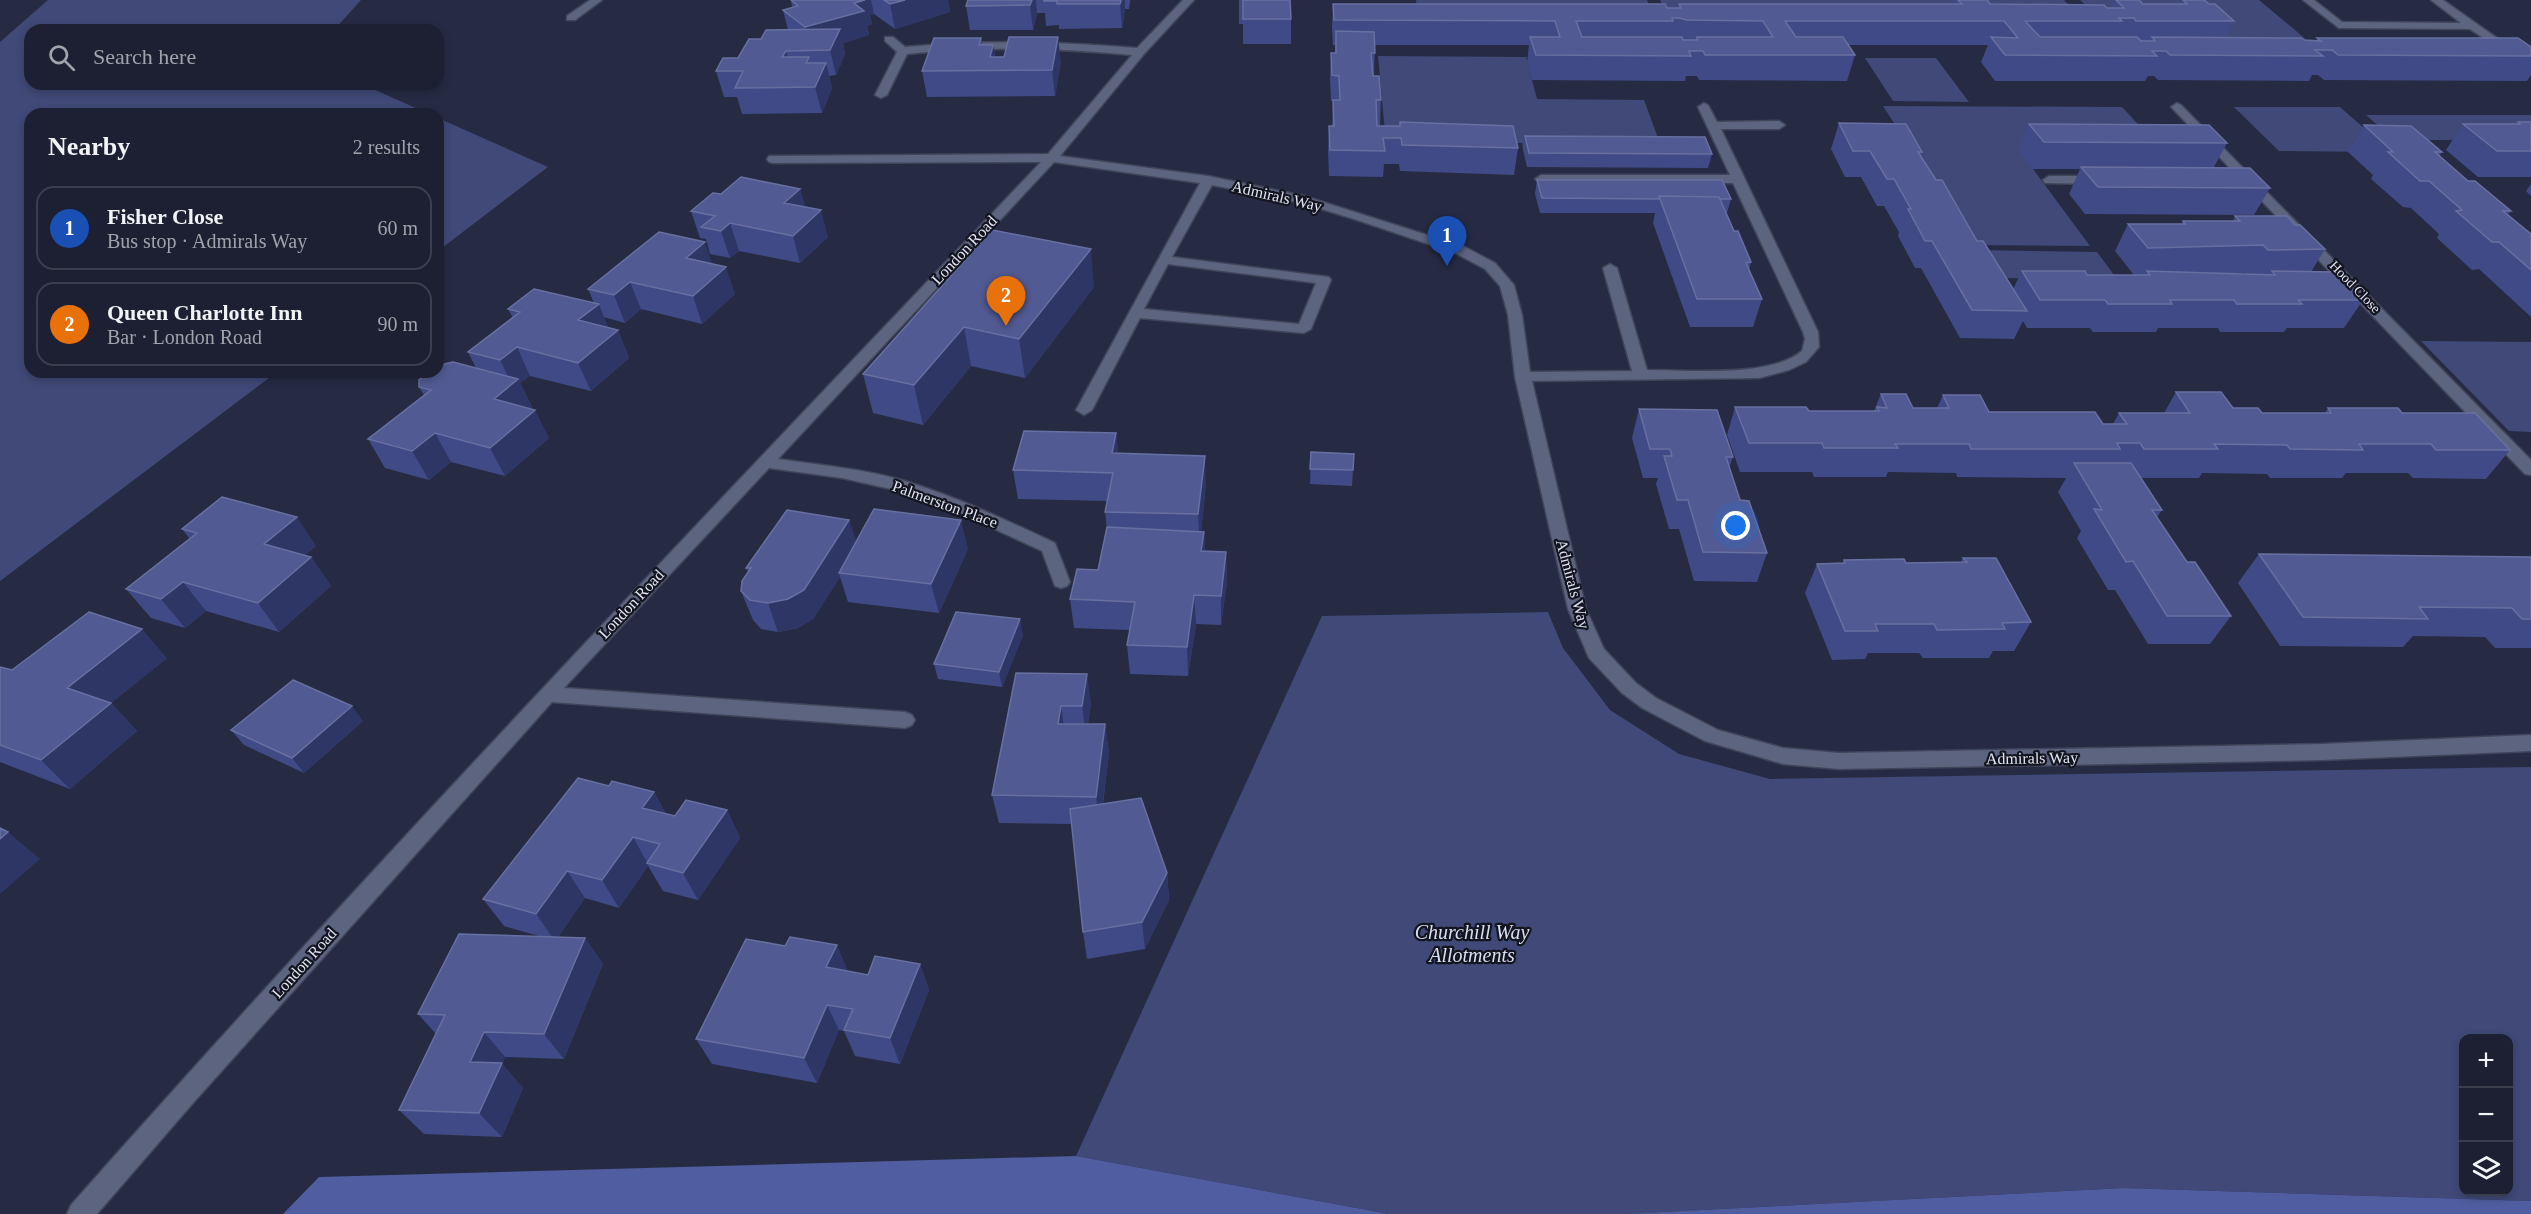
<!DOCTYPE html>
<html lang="en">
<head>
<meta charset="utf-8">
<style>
	:root { --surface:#1c2032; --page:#25283a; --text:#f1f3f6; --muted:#a0a3ac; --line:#3a3e4d; --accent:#a2b2fd }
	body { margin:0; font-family:"Times New Roman",serif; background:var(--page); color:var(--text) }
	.controls { position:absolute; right:18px; bottom:18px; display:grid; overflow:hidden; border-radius:12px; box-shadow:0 3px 9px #0003 }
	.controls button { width:54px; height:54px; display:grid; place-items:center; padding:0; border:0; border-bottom:2px solid var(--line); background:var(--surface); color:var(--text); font:30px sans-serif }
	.you { position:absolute; left:1736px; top:526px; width:21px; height:21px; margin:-15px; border:4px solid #fff; border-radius:50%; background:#1a73e8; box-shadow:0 0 0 9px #1a73e833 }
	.badge { display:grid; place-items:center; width:39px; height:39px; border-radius:50%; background:var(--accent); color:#fff; font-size:20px; font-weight:700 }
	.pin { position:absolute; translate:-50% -50px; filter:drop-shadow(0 2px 3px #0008) }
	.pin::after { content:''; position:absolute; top:32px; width:21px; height:18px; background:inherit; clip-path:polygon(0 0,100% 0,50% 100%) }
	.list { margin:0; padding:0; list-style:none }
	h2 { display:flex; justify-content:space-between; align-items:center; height:78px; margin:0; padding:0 24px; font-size:26px }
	h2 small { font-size:20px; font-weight:400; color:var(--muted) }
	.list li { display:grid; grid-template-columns:39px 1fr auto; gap:18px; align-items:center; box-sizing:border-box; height:84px; margin:0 12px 12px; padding:0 12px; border:2px solid var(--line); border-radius:18px }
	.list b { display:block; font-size:22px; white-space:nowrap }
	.list p { margin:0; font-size:20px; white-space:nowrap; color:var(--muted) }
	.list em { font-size:20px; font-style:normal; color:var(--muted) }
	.icon { flex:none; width:33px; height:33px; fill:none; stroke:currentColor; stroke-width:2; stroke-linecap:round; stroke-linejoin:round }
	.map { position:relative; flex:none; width:2531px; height:1214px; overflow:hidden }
	.search { position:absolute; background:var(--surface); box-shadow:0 3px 9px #0003; left:24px; top:24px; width:420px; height:66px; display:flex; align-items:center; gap:15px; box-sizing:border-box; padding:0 21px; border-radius:18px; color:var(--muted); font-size:22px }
	.panel { position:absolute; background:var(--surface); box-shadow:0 3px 9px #0003; left:24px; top:108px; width:420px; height:270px; border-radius:18px }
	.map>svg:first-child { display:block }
</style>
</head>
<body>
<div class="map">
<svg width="2531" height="1214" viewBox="0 0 2531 1214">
	<rect width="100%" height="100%" fill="#262b43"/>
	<path fill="#404977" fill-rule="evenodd" d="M48 0H361L334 30H30V84H362L429 114H30V372H277L0 581V42Z
		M1416 0H1647L1652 11 1417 10Z
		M1660 0H2064L2078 14H1667Z
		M2080 0H2259L2320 51H2226L2094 13Z
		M1378 56 1526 57 1537 99 1644 100 1658 138 1702 151 1523 150 1522 143H1386Z
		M1865 58H1936L1969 102 1893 101Z
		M1883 106 2122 107 2149 136 2019 150 2090 246 1973 245Z
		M2234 107H2340L2381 143 2376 152 2279 151Z
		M2366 115H2531V140H2395Z
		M438 118 548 167 438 251Z
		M1974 250 2097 252 2117 279 1991 278Z
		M2421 341 2531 342V432L2509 431Z
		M1548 612 1563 648 1610 710 1679 754 1770 779 2531 767V1201L2124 1188 1624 1214H1389L1076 1156 1322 616ZM2464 1038H2508V1192H2464Z"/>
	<path fill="#505da0" d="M1076 1156 1389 1214H283L319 1177Z
		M2124 1188 2531 1201V1214H1624Z"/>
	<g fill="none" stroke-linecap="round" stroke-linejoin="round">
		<g stroke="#414559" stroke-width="3">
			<path id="minor" d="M590 0H602L575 20H567V16Z
				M1183 0H1194L1144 54 1060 156 1208 176 1304 196 1465 247 1495 263 1514 285 1522 315 1530 372 1632 371 1603 268 1610 264 1617 268 1647 370C1688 370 1770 378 1802 351L1805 339 1803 332 1733 183H1541L1535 179 1541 175H1730L1698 107 1704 103 1708 105 1717 122 1779 121 1785 125 1779 129H1721L1818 332 1819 347 1806 362 1789 370 1759 378 1532 381 1586 609 1604 649 1636 683 1656 698 1718 730 1783 748 1839 753 2322 744 2531 735V751L2322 760 1839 769 1783 764 1705 741 1642 708 1622 693 1589 658 1568 609 1515 377 1508 315 1500 286 1485 269 1455 253 1354 219 1302 203 1212 185 1172 257 1329 277 1331 280 1311 329 1304 333 1140 318 1092 410 1084 415 1076 410 1200 183 1054 162 778 459C820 465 864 469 905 481 957 497 1006 520 1055 543L1070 582 1067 586 1061 588 1055 586 1042 551 962 514 895 490 842 478 769 468 564 688 905 712 912 715 915 720 912 725 905 728 552 702 193 1103 97 1214H67L71 1205C386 849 714 506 1041 162L773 163 769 162 767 159 769 156 1048 154 1132 55C1057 48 982 46 907 54L887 95 881 98 875 95 897 52 885 41V37H893L905 47C983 39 1060 42 1137 48ZM1168 264 1316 283 1299 324 1144 309Z
				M2303 0H2314L2342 22 2461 23 2431 0H2443L2531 62V70L2470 29 2339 28Z
				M2177 103 2181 105 2531 460V475L2525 474 2173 109 2171 107Z
				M2049 176H2098L2104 180 2098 184 2045 183 2043 180Z"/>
		</g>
		<use href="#minor" fill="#5d647f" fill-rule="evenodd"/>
	</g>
	<path fill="#404a86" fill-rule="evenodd" d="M791 0H948L950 12 895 29 874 14 870 15 872 24 867 26 869 35 843 43 845 54 836 75 829 76 832 88 822 113 742 114 737 97H724L716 71 738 58 761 39 788 30 783 10 792 7Z
		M968 0H1130V1L1129 9H1125L1122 28 1059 29V25L1046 26 1045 13H1037L1033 30H970L966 6Z
		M1239 0H1243L1291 19V44H1243V24H1239Z
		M1954 0H1987L1990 4 2111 8 2114 0H2139L2143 4H2180L2181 0H2204L2234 21 2226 38 2316 41 2317 38 2531 47V75L2527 81 2324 80 2318 75H2312L2309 81 2158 80 2154 76H2148L2145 81H1995L1981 62 1988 45H1848L1855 55 1847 81 1699 80 1697 76H1686L1685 81 1532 80 1527 62 1529 45H1375L1374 76 1381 100 1380 126 1518 148 1514 175 1400 171 1399 164H1384L1383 177 1329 176 1328 152 1329 126H1332L1333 101H1331L1330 78 1331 53H1335V45H1333L1332 28 1333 4 1678 8 1679 4H1953Z
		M981 38 982 45H993L995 57 1061 62 1055 96 927 97 922 71Z
		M2518 122H2531V177H2478L2446 150 2463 124H2517Z
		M1839 123 1922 152 1921 156 1936 180 1977 241 2013 289 2022 271 2087 275H2134L2115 251 2128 224H2181L2183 221H2233L2235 216 2295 225 2325 249 2311 272 2363 300 2344 328H2287L2284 332H2220L2218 328H2158L2156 332H2093L2090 328H2027L2023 321 2014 339 1960 338 1921 268H1915L1898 236 1899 232 1884 206H1877L1861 177H1845L1831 149ZM2246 273 2248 275 2216 274Z
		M2029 124 2227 143 2214 167 2270 188 2254 215 2085 214 2069 194 2080 169H2032L2018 150Z
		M2364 125 2442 152 2439 156 2468 181 2511 211 2508 214 2531 234V317L2479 269 2472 270 2437 238 2439 234 2411 208 2403 207 2371 179 2373 175 2348 152Z
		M1525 136 1712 154 1708 168 1527 167 1523 150Z
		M1537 180 1731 199 1727 213H1726L1734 231 1751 262 1749 270 1762 299 1753 327H1690L1653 223 1655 213H1540L1535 194Z
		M2531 184V196L2526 191Z
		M800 189 805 207 828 237 800 263 739 251 730 258 710 254 706 239 700 238 691 211 721 194Z
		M992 230 1094 287 1025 378 971 366 923 425 873 413 863 374Z
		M713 264 735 294 702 324 641 309 625 323 604 317 608 327 618 330 629 358 591 391 530 376 520 383 532 407 530 409 549 438 505 476 451 462 429 480 385 468 368 439 424 395 419 387 476 368 468 352 513 318 508 309 594 303 588 289Z
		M2176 392 2233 408 2262 413H2325L2328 408 2402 413 2510 450 2486 479 2413 478 2408 473H2346L2342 478H2270L2267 474 2202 473 2199 478H2141L2162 510 2157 517 2187 562 2231 616 2210 644H2148L2115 590H2108L2077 538 2081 531 2058 492 2066 478 1957 477 1956 473 1888 472 1886 477H1814L1812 472H1740L1727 435 1735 407 1809 411H1874L1881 394 1913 408H1937L1943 395 1989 412 2103 424H2113L2119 413H2164Z
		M1639 409 1733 457 1729 468 1740 500 1767 553 1757 582 1694 581 1679 529H1669L1656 484 1658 478H1643L1632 438Z
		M1116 433 1118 453 1206 484 1201 532H1204L1205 552H1226L1227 581 1221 625 1196 624 1188 676 1130 674 1127 645 1130 630 1074 628 1070 599 1098 570 1107 528 1105 512 1107 501 1018 499 1013 470Z
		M1311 452 1354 454 1352 486 1310 484Z
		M849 520 856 542 968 549 939 613 848 602 840 577 813 619 798 628 778 632 761 629 753 620 741 591 748 572 746 568Z
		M182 529 316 546 305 555 311 557 331 586 279 632 206 611 185 628 151 618 126 589 190 539Z
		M2259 554 2531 557V648H2495L2485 637 2413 636 2403 647 2280 646 2238 583Z
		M1963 558 2031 622 2014 651H1993L1989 658H1923L1919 653H1868L1865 659 1832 660 1805 593 1817 564 1842 563 1844 560 1906 563 1961 562Z
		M1023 635 1002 687 938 679 934 664Z
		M167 658 111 703 137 731 70 789 0 762V667L12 670Z
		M1016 673 1091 702 1088 724H1105L1109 753 1103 804 1167 873 1169 900 1145 949 1087 959 1083 932 1072 824 999 823 992 795Z
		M363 721 304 773 244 745 231 730Z
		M609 786 654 792 666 814 675 816 727 810 740 838 698 900 663 891 648 866 619 908 585 898 558 937 585 938 603 964 564 1059 505 1057 502 1064 523 1088 502 1137 424 1134 399 1110 436 1034 418 1014 539 936 504 926 483 899Z
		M920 964 929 990 900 1064 855 1056 844 1031 839 1030 817 1083 712 1064 696 1039 848 971 868 975Z"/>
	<path fill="#2e3666" d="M860 0H871L874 14 870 15 872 24 867 26 869 35 843 43 845 54 836 75 830 50H811L805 27Z
		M905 0H948L950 12 895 29 890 4Z
		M1032 0H1036L1037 13 1033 30 1030 5Z
		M1121 0H1125V9L1122 28 1120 4Z
		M1058 37 1061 62 1055 96 1052 70Z
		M993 45 997 71 990 57Z
		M786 51 792 76 782 57Z
		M826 63 832 88 822 113 815 87Z
		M800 189 807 216 784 203Z
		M821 210 828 237 800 263 793 236Z
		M730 223 739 251 730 258 721 231Z
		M705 242 714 269 686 258Z
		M1091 249 1094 287 1025 378 1019 339Z
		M726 267 735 294 702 324 693 296Z
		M630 282 641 309 625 323 614 295Z
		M599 304 610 332 578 320Z
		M964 327 971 366 923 425 914 385Z
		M618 330 629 358 591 391 578 363Z
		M517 347 530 376 520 383 532 407 508 427 494 399 512 384 500 360Z
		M535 410 549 438 505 476 490 448Z
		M435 433 451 462 429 480 412 451Z
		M1116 433 1119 462 1112 453Z
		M1205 456 1206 484 1200 543 1198 514Z
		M297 517 316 546 285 573 264 544Z
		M849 520 858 549 839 573 840 577 813 619 798 628 778 632 768 603Z
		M961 520 968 549 939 613 931 584Z
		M1204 532 1205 561 1201 551Z
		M1226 552 1227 581 1221 625V596Z
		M311 557 331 586 279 632 258 603Z
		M183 582 206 611 185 628 161 599Z
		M1194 595 1196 624 1188 676 1187 647Z
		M1020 619 1023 635 1002 687 999 672Z
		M142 629 167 658 111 703 137 731 70 789 41 760 67 688Z
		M1087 674 1091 702 1086 735 1082 706Z
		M352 706 363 721 304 773 292 758Z
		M1061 706 1065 735 1058 724Z
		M1105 724 1109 753 1100 825 1096 797Z
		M654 792 669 820 642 808Z
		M727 810 740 838 698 900 683 873Z
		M8 832 40 859 0 894V839Z
		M633 837 648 864 647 863 648 866 619 908 602 880Z
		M567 871 585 898 555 941 536 914Z
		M1167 873 1169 900 1145 949 1142 922Z
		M585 938 603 964 564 1059 544 1034Z
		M837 945 848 971 826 967Z
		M920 964 929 990 900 1064 890 1038Z
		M827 1005 839 1030 817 1083 804 1058Z
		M484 1032 505 1057 502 1064 523 1088 502 1137 479 1113 470 1062Z"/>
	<path fill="#515a92" stroke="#6870a1" stroke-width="1.5" fill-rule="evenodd" d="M791 0H865L854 3 864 11 805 27 783 10 798 6Z
		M884 0H905L890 4Z
		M968 0H1032L1030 5 966 6Z
		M1044 0H1121L1120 4H1057V1H1044Z
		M1243 0H1290L1291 19H1243Z
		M1958 0H1987L1990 4 2104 5 2107 8H2124L2116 0H2139L2143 4H2187L2183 0H2204L2209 4H2215L2234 21H2136L2134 18H2119L2122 21H2025L2040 37H2137L2141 41H2155L2152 37 2301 38 2304 40 2321 41 2317 38H2518L2531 47V56L2338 55 2332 50H2315L2323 56 2170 55 2166 51H2152L2157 56 2005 55 1991 37 2018 38 2004 21H1785L1796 37H1843L1855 55H1705L1703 51H1689L1691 56 1536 55 1530 37H1560L1555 21 1334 20 1333 4H1665L1667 8H1681L1679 4H1962ZM1672 18H1679L1687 20 1763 21 1773 37H1697V40H1683L1682 37H1582L1576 21H1673Z
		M840 29 830 50 786 51 782 57H809L806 63H826L815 87 735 88 743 71H716L723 58H738L749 39H761L766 30Z
		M1336 31 1374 32 1375 53H1371L1373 76H1379L1381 100H1376L1377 126H1400V122L1513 126 1518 148 1402 145 1401 138H1383L1385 151 1330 150 1329 126H1334L1333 100H1340L1339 76 1332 75 1331 53H1336Z
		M1009 37H1058L1052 70 922 71 934 38H981L979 45H993L990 57H1004Z
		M2518 122H2531V151H2497L2463 124H2520Z
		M1839 123 1906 124 1922 152H1918L1936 180H1942L1977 241H1983L2027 311 1972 310 1932 241H1925L1908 209H1911L1894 179H1887L1870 151H1853Z
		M2029 124 2209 125 2227 143 2044 142Z
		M2364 125 2411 126 2442 152H2435L2468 181H2475L2511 211H2503L2531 234V270L2499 242H2492L2456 211 2462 210 2429 181H2420L2388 152H2393Z
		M1525 136 1705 137 1712 154 1529 153Z
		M2081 167 2250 168 2270 188 2098 187Z
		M741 177 800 189 784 203 821 210 793 236 730 223 721 231 701 227 715 216 691 211 713 193 721 194Z
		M1537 180H1722L1731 199H1720L1719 197 1659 196V199L1542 198Z
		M1659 196 1719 197 1734 231H1738L1751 262 1746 263 1762 299H1697Z
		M2235 216H2287L2295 225H2300L2325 249 2268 250 2263 245 2148 248 2128 224H2185L2183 221H2240Z
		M992 230 1091 249 1019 339 964 327 914 385 863 374Z
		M659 232 705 242 686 258 726 267 693 296 630 282 614 295 588 289Z
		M2022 271H2085L2087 275H2150L2147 271 2275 275 2272 271 2335 272 2363 300H2298L2302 304H2237L2234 300H2170L2172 304H2108L2105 300H2040Z
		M534 289 599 304 578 320 618 330 578 363 517 347 500 360 468 352 520 312 508 309Z
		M453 362 518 379 494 399 535 410 490 448 435 433 412 451 368 439 431 390 419 387V380L430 372H438V366L440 365Z
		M2176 392H2221L2233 408H2258L2262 413H2331L2328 408H2398L2402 413H2475L2510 450H2436L2431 444H2359L2363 450 2290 449 2287 445 2214 444 2218 449H2144L2140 443H2117L2120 449H1971L1969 444H1895L1898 448H1824L1822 443H1749L1735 407H1806L1809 411H1879L1877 407 1887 408 1881 394H1906L1913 408H1949L1943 395H1980L1989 412H2095L2103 424H2127L2119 413H2190Z
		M1639 409 1717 410 1733 457H1726L1740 500 1749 501 1767 553 1703 552 1688 500H1677L1664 456H1672L1670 449H1650Z
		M1024 431 1116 433 1112 453 1205 456 1198 514 1105 512 1113 473 1013 470Z
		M1311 452 1354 454 1353 470 1310 469Z
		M2074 463H2131L2162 510H2152L2187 562H2195L2231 616H2167L2133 561 2126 562 2094 509 2102 510Z
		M222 497 297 517 264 544 311 557 258 603 183 582 161 599 126 589 197 533 182 529Z
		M874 509 961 520 931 584 839 573Z
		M787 510 849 520 804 590 788 599 768 603 750 600 741 591 742 581 751 568H746Z
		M1107 527 1204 532 1201 551 1226 552 1221 596 1194 595 1187 647 1127 645 1135 602 1070 599 1077 569 1098 570Z
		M2259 554 2531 557V619H2522L2512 608 2419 607 2428 619 2303 617Z
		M1963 558H1996L2031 622 2002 623 2005 629 1937 630 1934 624H1875L1878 631H1845L1817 564 1845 563 1844 560 1904 559 1906 563 1967 562Z
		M89 612 142 629 67 688 111 703 41 760 0 745V667L12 670Z
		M956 612 1020 619 999 672 934 664Z
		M1016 673 1087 674 1082 706H1061L1058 724H1105L1096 797 992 795Z
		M293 680 352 706 292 758 231 730Z
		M578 778 609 786 612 781 654 792 642 808 675 816 686 800 727 810 683 873 647 863 660 844 633 837 602 880 567 871 536 914 483 899Z
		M1141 798 1167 873 1142 922 1083 932 1070 809Z
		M0 828 8 832 0 839Z
		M459 934 585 938 544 1034 484 1032 470 1062 502 1063 479 1113 399 1110 445 1015 418 1014Z
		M790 937 837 945 826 967 868 975 875 956 920 964 890 1038 844 1030 853 1009 827 1005 804 1058 696 1039 746 939 785 946Z"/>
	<g text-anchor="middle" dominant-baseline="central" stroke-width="4.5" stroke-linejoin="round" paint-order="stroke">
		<g font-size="14" fill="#e0e4f3" stroke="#12151f">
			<text transform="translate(2355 287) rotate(46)">Hood Close</text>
		</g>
		<g font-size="16" fill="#e0e4f3" stroke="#12151f">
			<text transform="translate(1277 196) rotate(13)">Admirals Way</text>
			<text transform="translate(964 250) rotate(-47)">London Road</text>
			<text transform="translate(945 504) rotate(20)">Palmerston Place</text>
			<text transform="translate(1573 584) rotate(75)">Admirals Way</text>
			<text transform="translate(631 604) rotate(-47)">London Road</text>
			<text transform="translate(2032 758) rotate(-1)">Admirals Way</text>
			<text transform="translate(304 963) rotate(-48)">London Road</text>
		</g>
		<g font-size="20" font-style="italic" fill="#dadff3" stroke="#12151f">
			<text x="1472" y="932">Churchill Way<tspan x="1472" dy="23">Allotments</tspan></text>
		</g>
	</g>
</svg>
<div class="controls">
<button>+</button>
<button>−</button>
<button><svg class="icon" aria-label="layers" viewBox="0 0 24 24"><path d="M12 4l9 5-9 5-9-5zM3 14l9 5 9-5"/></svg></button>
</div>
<div class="you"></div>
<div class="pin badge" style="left:1447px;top:266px;background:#1a4fb4">1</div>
<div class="pin badge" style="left:1006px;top:326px;background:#e8710a">2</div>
<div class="search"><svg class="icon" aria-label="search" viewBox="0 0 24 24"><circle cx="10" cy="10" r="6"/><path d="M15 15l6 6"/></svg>Search here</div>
<section class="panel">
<h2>Nearby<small>2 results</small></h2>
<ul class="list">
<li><span class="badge" style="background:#1a4fb4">1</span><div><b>Fisher Close</b><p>Bus stop · Admirals Way</p></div><em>60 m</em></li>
<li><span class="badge" style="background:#e8710a">2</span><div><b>Queen Charlotte Inn</b><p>Bar · London Road</p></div><em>90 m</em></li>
</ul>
</section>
</div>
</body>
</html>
